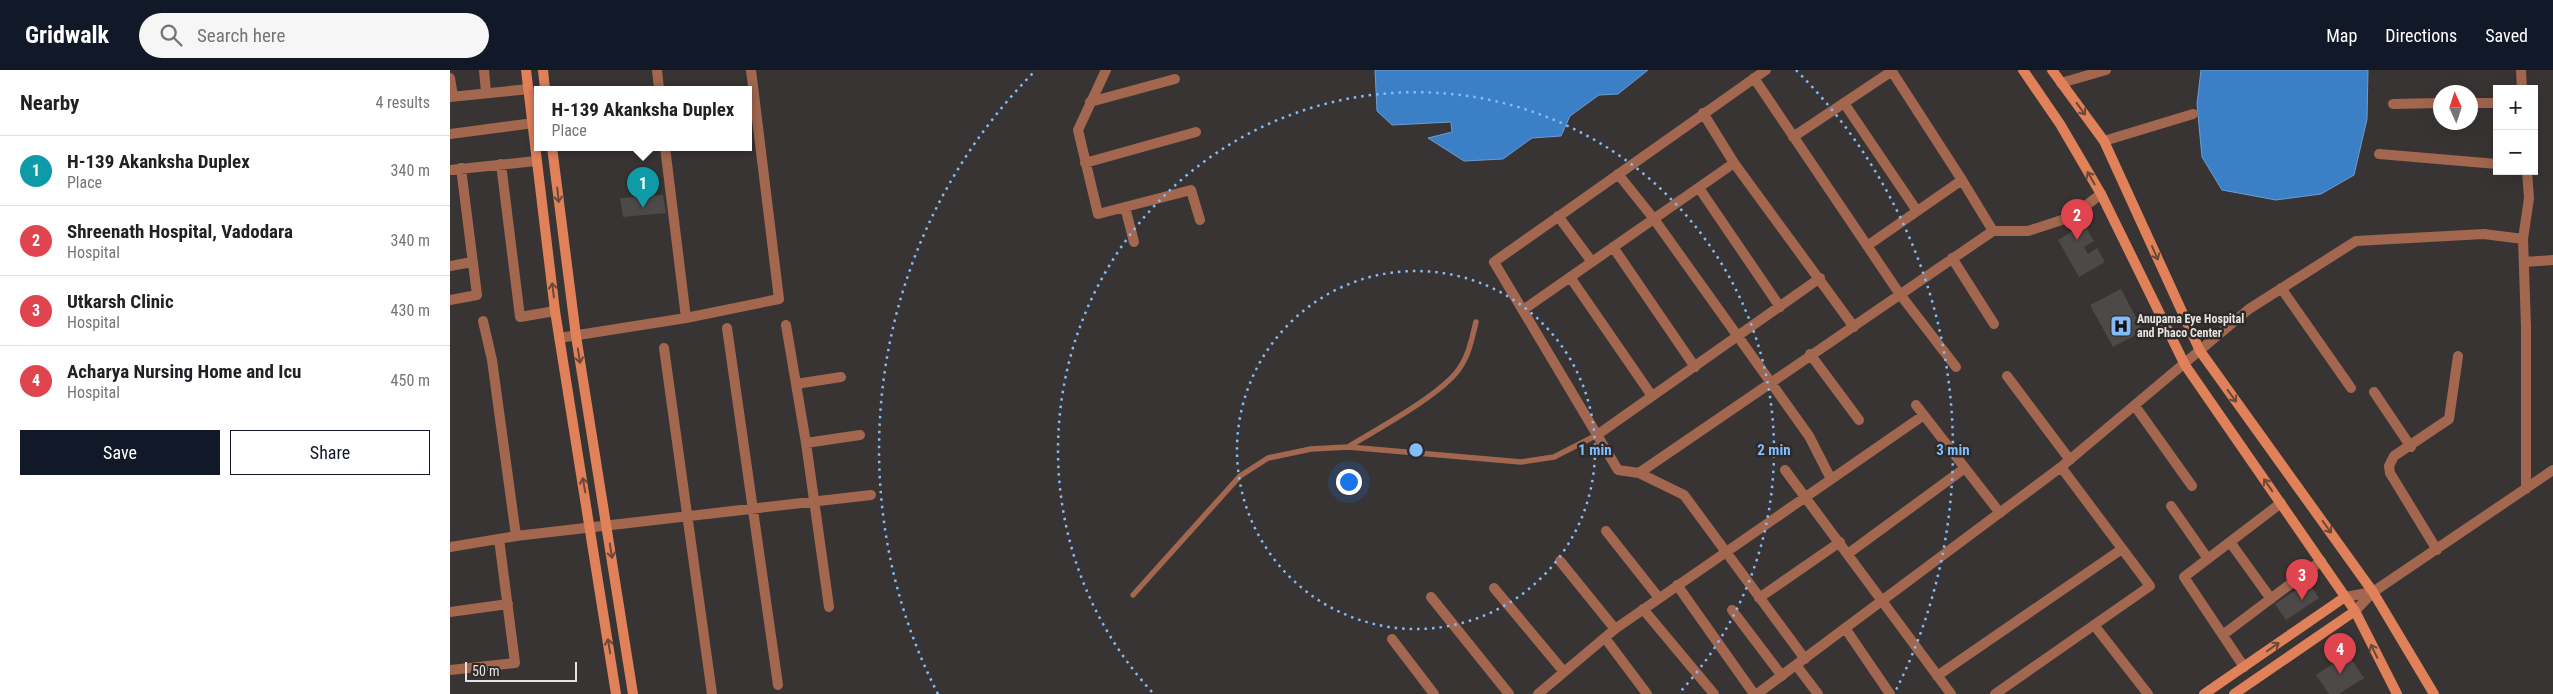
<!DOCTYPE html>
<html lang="en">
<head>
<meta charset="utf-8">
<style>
	:root { --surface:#fff; --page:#f6f6f6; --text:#202124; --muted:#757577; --line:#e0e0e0; --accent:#111827 }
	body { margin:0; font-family:"Roboto Condensed",sans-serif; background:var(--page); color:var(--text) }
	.controls { position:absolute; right:15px; top:15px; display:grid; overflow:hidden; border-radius:0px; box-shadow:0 5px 20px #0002 }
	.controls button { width:45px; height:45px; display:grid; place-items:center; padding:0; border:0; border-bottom:1px solid var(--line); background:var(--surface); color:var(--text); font:25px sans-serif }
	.compass { position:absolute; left:1983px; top:15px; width:45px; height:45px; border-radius:50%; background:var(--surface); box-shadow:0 5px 20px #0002; rotate:357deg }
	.scale { position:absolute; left:15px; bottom:12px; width:112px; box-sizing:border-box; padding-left:5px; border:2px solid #e5e3e2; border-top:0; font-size:14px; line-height:18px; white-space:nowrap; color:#e5e3e2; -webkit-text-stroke:4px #2e2a29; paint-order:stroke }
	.you { position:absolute; left:898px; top:411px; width:18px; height:18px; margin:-12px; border:4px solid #fff; border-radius:50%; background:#1a73e8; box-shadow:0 0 0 8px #1a73e833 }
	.badge { display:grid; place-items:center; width:32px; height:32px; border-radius:50%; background:var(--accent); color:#fff; font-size:16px; font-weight:700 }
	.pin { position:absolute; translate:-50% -41px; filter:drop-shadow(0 1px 2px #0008) }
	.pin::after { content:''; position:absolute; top:26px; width:18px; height:15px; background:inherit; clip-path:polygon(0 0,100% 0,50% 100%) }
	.popup { position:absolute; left:84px; top:16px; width:218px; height:65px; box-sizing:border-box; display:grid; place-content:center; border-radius:0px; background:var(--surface); filter:drop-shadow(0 1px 4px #0005); font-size:16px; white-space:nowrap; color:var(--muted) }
	.popup b { font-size:19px; color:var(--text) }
	.popup::after { content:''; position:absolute; left:50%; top:100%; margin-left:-10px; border:10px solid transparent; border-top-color:var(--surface) }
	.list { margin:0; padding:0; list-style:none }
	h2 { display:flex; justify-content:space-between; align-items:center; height:65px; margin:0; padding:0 20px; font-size:21px }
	h2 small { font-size:16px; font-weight:400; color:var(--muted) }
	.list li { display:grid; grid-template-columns:32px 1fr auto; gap:15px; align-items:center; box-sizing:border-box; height:70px; padding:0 20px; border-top:1px solid var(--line) }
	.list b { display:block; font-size:19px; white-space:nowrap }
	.list p { margin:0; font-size:16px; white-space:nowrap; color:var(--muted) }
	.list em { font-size:16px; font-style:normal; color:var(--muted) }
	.actions { display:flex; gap:10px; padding:15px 20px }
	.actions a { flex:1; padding:11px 0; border:1px solid var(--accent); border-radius:0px; text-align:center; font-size:18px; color:var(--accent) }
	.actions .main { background:var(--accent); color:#fff }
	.icon { flex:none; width:28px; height:28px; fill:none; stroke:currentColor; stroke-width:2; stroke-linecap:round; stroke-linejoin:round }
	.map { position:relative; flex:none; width:2103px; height:624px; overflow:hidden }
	header { display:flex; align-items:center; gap:30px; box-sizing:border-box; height:70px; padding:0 25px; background:var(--accent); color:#fff }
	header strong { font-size:24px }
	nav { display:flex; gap:28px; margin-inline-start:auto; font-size:18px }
	.search { width:350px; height:45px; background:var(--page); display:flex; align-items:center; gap:12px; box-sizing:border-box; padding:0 18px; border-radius:28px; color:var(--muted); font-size:19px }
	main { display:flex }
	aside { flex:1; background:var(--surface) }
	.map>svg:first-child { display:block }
</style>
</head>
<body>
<header>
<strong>Gridwalk</strong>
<div class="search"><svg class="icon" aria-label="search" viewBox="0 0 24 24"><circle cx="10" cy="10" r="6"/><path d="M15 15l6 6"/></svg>Search here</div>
<nav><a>Map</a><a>Directions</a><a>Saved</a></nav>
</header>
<main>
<aside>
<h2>Nearby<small>4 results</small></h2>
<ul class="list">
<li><span class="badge" style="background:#0f9aa8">1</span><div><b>H-139 Akanksha Duplex</b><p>Place</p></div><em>340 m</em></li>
<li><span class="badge" style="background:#e0444e">2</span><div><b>Shreenath Hospital, Vadodara</b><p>Hospital</p></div><em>340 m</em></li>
<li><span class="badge" style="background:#e0444e">3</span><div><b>Utkarsh Clinic</b><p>Hospital</p></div><em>430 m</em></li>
<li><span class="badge" style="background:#e0444e">4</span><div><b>Acharya Nursing Home and Icu</b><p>Hospital</p></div><em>450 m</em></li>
</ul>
<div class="actions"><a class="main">Save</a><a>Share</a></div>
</aside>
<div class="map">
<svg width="2103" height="624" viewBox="0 0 2103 624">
	<rect width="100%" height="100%" fill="#383433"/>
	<path fill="#3b7fc6" stroke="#6e9dce" d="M925 0H1198L1168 24 1149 25 1120 46 1111 66 1082 68 1053 89 1014 91 978 68 1002 62 1001 52 942 55 927 41Z
		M1751 0H1918L1917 49 1904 105 1871 124 1826 130 1772 120 1752 87 1747 34Z"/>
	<path fill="#4d4948" d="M213 125 216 143 173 147 170 128Z
		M1634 154 1644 171 1634 177 1638 184 1647 178 1655 192 1629 207 1608 170Z
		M1671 219 1693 261 1663 277 1640 235Z
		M1858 512 1869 528 1836 550 1825 534Z
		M1898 584 1914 608 1889 624H1879L1866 605Z"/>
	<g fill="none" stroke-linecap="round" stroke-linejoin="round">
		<path stroke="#a3674f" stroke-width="5.5" d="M898 377C927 359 991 325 1009 299 1019 285 1022 268 1026 252
			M683 525 790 406 818 388 861 379 898 377 1071 392 1104 387 1147 365"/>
		<path stroke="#a3674f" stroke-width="10" d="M34 0 36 22
			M207 0 209 19
			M656 0 628 60 648 144 741 120 750 150
			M1316 0 1044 192 1168 400 1189 403 1543 161H1578L1621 147 1651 124
			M1441 0 1512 110
			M2071 0 2072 19
			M0 8 3 26
			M1304 8 1449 223 1506 297
			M1611 13 1656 0
			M0 27 79 19
			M640 32 725 9
			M1394 33 1467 141
			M2020 33H2047
			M1943 34 1990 33
			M1253 43 1284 93 1404 257
			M0 64 84 53
			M1343 67 1442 1
			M1654 71 1743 44
			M215 77 236 248
			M1929 84 2047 94
			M635 93 746 62
			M51 94 70 247 105 241
			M0 100 86 91
			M1168 104 1204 149 1359 366 1381 409
			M1249 118 1330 237
			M675 137 684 172
			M1108 146 1142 192
			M1417 176 1512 110 1543 161
			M1163 177 1245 297
			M1502 188 1544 254
			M2074 192 2103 190
			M0 196 22 192
			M1120 207 1202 326
			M1831 218 1901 318
			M0 230 27 225 11 98
			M1073 240 1284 93
			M33 251 42 290 66 466
			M336 255 356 373 379 537
			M277 258 328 615
			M109 268 236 248 329 229 301 0
			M214 278 262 624
			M1360 284 1409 350
			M1557 306 1620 390
			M346 314 391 307
			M1924 322 1961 377
			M1466 335 1550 443
			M1685 336 1742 416
			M1147 365 1370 208
			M356 373 410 365
			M1335 400 1501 624
			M1189 403 1234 425 1355 589
			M2076 419V257L2073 169 2079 128 2077 101
			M1721 436 1758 489
			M1156 461 1209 528
			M1780 472 1821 529
			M0 477 66 466 421 425
			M1987 480 1940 403 1939 396 1944 386 1999 349 2008 286
			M1399 483 1515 398
			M1110 491 1165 559
			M1227 515 1304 624
			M1044 518 1114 602
			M981 527 1059 624
			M1895 527 1923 522
			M1309 528 1390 472
			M1193 539 1264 624
			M1282 540 1332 606
			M1905 541 1923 522 2103 400
			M0 542 58 534
			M1644 555 1698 624
			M1395 558 1440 624
			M1774 564 1871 491
			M1155 568 1197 624
			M942 569 984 624
			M1346 595 1368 624
			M1794 597 1734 507 1831 433
			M0 600 65 593 49 469
			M1487 606 1672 479
			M1088 624 1165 559 1474 345
			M1307 624 1611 397 1799 239 1906 171 2034 164 2073 169
			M1545 624 1700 516 1611 397"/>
		<path stroke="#e0815a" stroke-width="10" d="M76 0 105 241 166 624
			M93 0 95 19
			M1573 0 1610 54 1651 124 1735 295 1905 541 1947 624
			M1602 0 1654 71 1750 281 1923 522 1984 624
			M102 77 126 266 183 624
			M1754 624 1895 527
			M1784 624 1905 541"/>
	</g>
	<defs><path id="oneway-shaft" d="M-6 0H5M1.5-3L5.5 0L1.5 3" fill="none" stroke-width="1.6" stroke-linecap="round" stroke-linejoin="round" transform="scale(1.25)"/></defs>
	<g stroke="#6c483a">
		<use href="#oneway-shaft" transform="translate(1631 39) rotate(54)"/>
		<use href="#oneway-shaft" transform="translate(1641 108) rotate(-120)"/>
		<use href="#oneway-shaft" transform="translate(108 125) rotate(84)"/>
		<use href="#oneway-shaft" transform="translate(1705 183) rotate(66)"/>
		<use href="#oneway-shaft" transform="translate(103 220) rotate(-97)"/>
		<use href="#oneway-shaft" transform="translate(129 286) rotate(81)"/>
		<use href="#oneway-shaft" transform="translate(1782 326) rotate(54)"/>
		<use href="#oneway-shaft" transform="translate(134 415) rotate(-100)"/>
		<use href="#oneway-shaft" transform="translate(1818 415) rotate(-125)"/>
		<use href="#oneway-shaft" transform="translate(1877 457) rotate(54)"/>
		<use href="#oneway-shaft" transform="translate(161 481) rotate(81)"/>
		<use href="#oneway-shaft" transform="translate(159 576) rotate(-99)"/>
		<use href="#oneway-shaft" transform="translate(1823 577) rotate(-35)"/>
		<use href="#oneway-shaft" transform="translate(1924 581) rotate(-116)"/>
	</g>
	<g fill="none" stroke="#83bcfb" stroke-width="2.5" stroke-dasharray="2.5 5">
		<circle cx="966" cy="380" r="179"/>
		<path d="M702 622A358 358 0 1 1 1230 622"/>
		<path d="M488 624A537 537 0 0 1 586 0M1346 0A537 537 0 0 1 1444 624"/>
	</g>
	<defs>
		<g id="hospital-square" transform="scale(1.125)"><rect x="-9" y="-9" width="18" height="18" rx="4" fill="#83bcfb" stroke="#2e2a29"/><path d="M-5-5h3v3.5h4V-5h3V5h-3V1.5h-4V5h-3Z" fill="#111"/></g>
	</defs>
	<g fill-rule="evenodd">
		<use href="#hospital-square" x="1671" y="256"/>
	</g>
	<g text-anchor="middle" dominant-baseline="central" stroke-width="5" stroke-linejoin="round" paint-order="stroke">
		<g font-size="12" font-weight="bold" fill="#e5e3e2" stroke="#2e2a29" text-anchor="start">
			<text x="1687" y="249">Anupama Eye Hospital<tspan x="1687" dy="14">and Phaco Center</tspan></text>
		</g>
	</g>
	<circle cx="966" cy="380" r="8" fill="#83bcfb" stroke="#2e2a29" stroke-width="2.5"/>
	<g font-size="15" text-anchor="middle" font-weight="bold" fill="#83bcfb" stroke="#2e2a29" stroke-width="5" stroke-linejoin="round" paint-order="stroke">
		<text x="1145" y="385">1 min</text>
		<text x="1324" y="385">2 min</text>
		<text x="1503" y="385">3 min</text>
	</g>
</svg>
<div class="controls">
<button>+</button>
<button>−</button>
</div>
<svg class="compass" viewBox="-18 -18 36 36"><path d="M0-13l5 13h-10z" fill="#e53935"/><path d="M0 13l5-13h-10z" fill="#757577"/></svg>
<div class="scale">50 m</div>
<div class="you"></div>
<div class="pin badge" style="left:193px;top:138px;background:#0f9aa8">1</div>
<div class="popup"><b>H-139 Akanksha Duplex</b>Place</div>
<div class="pin badge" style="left:1627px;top:170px;background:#e0444e">2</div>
<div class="pin badge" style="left:1852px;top:530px;background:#e0444e">3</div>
<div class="pin badge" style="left:1890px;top:604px;background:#e0444e">4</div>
</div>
</main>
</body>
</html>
